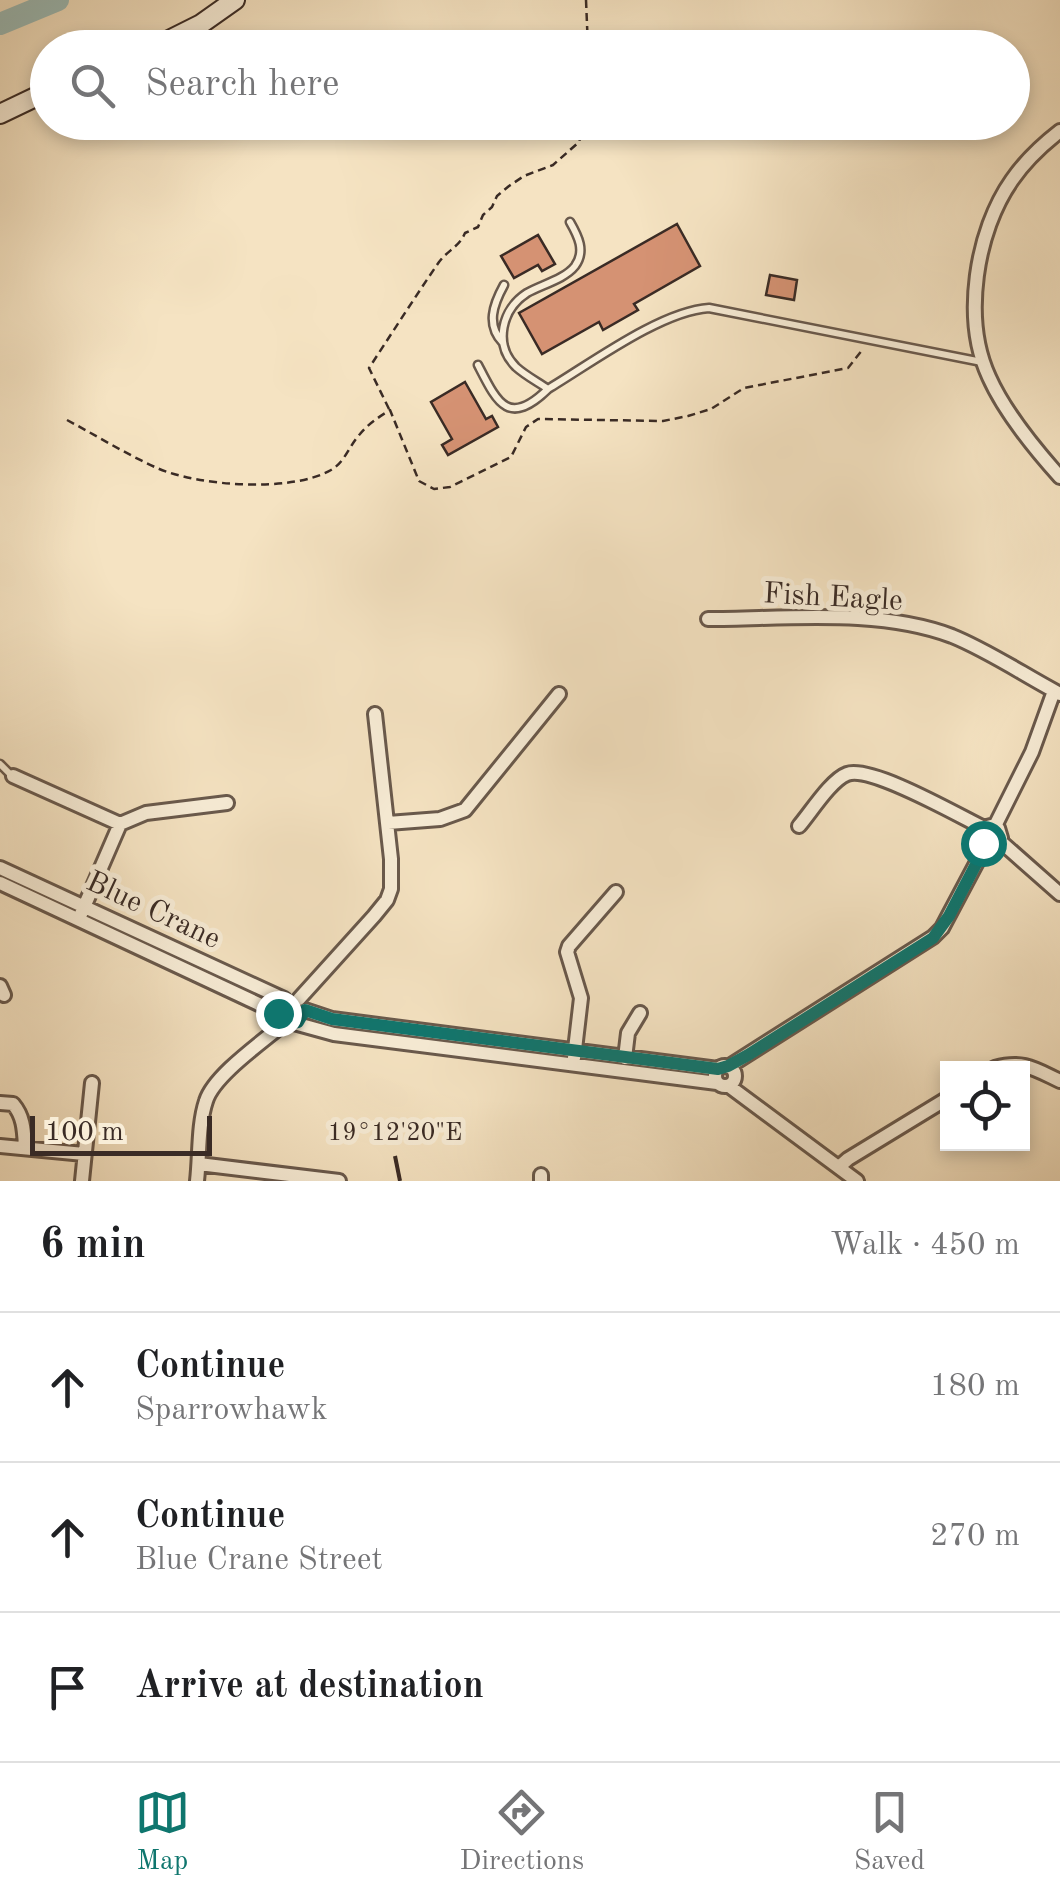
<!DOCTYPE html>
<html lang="en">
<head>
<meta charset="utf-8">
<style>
	:root { --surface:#fff; --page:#f2f2f2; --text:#202124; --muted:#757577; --line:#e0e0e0; --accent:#0f766e }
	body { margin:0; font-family:"Old Standard TT",serif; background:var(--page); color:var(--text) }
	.controls { position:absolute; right:30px; bottom:30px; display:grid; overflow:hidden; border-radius:0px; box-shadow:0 5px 15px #0003 }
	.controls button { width:90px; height:90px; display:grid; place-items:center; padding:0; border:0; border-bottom:2px solid var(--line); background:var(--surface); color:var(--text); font:50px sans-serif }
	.scale { position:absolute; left:30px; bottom:25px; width:182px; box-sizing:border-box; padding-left:10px; border:5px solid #3a2b25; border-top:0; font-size:28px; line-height:35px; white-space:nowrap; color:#3a2b25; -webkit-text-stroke:8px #f8edd7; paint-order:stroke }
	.stop { position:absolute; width:30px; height:30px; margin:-22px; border:8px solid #0f766e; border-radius:50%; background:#fff }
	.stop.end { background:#0f766e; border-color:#fff; box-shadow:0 2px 10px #0008 }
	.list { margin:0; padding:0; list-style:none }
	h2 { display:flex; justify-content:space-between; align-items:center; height:130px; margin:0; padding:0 40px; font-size:42px }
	h2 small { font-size:32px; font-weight:400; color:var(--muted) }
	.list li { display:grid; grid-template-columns:65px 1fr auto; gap:30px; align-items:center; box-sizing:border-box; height:150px; padding:0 40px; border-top:2px solid var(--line) }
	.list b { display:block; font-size:38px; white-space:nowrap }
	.list p { margin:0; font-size:32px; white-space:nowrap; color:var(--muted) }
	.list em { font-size:32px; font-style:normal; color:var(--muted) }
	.icon { flex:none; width:55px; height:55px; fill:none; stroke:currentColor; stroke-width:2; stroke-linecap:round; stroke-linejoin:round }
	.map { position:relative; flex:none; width:1060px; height:1181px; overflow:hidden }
	.search { position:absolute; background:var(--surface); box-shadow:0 5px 15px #0003; left:30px; right:30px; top:30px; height:110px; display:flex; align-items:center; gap:25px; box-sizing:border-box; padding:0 35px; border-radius:55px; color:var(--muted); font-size:38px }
	.sheet { height:580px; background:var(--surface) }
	nav { display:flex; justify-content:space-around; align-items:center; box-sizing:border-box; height:140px; border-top:2px solid var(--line); background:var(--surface); font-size:28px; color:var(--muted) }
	nav a { display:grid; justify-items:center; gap:5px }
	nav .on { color:var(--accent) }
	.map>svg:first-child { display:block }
</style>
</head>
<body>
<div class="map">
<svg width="1060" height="1181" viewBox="0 0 1060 1181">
	<rect width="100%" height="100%" fill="#f5e3c2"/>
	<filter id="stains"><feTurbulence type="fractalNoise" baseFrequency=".002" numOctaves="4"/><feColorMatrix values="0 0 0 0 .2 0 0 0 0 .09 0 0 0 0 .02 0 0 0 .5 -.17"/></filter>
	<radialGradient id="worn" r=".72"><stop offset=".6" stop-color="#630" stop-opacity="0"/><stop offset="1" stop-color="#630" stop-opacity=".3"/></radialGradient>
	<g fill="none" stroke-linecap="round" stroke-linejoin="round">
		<path stroke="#9dbdb8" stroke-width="22" d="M0 24 58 0"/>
	</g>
	<path fill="#d59273" stroke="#3a2b25" stroke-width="2.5" d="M677 224 700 266 634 304 638 310 603 330 599 322 542 354 519 313Z
		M538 235 555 264 542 271 538 265 514 278 501 256Z
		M770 275 797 280 794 300 766 295Z
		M465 382 486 419 492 416 498 427 448 455 442 445 452 439 431 402Z"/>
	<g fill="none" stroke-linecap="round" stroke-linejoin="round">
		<g stroke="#69594c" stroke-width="11">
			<path id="service" d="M570 222C578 236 586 251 575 266 565 279 541 285 527 293 502 309 493 344 516 367 526 376 538 382 548 389 590 364 661 311 709 308L982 362
				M503 343C486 325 493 305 504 285
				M478 365C497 402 508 428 548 389
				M0 764 12 776"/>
		</g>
		<g stroke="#69594c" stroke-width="18">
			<path id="minor" d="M1060 131C1042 145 1025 161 1012 180 976 231 962 319 989 377 1005 413 1034 448 1060 477
				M708 619C785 619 878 608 952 636 989 651 1024 675 1060 694
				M13 776 120 824
				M388 823 440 819 465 810 559 694
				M799 826C811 812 831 780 847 774 871 765 959 816 984 828L991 826 998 828 1001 838 998 844 989 846 983 843 981 836 984 828
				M995 826 1032 752 1054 691
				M1000 841 1060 894
				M0 868 284 999
				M0 883 278 1013
				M81 914 120 824 146 813 227 803
				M0 986 4 995
				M299 999 374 916 387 900 391 889V859L375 714
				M305 1010 332 1019 718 1069
				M294 1023 334 1034 717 1083
				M574 1058 581 998 567 952 569 946 616 892
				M625 1058 628 1033 640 1013
				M715 1076a10 10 0 1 1 20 0a10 10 0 1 1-20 0Z
				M728 1067 933 937 942 928 986 845
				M995 1068C1023 1060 1035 1069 1060 1081
				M729 1086 857 1181
				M0 1103 13 1104C24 1117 24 1131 25 1147
				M0 1146 84 1154
				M199 1164 339 1181
				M839 1167 848 1159 948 1098
				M82 1181 92 1083
				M197 1181C200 1155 198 1125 206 1101 214 1075 264 1041 286 1022
				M541 1181V1175"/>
		</g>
		<g stroke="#3a2b25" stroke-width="22">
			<path id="secondary" d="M153 48 201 24 235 0
				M0 114 48 91"/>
		</g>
		<path stroke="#3a2b25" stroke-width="2.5" stroke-dasharray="8 5" stroke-linecap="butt" d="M586 0 588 48
			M389 409 369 368C392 333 415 297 439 262 448 250 459 247 465 233L478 227 483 215 492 207 497 196 509 186 524 176 553 165 579 142 585 122
			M67 420C97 436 126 454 157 468 198 486 291 493 331 470 345 462 349 446 360 434 368 424 379 417 390 410L419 481 434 489 450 487 511 457 526 427 538 419 663 421 688 416 711 409 744 388 848 368 863 349"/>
		<use href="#service" stroke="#f8edd7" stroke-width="6"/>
		<use href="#minor" stroke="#f8edd7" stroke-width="12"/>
		<use href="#secondary" stroke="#f8edd7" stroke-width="18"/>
	</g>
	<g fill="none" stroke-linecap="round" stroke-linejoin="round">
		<path stroke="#0f766e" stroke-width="12" d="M278 1013C282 1022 289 1025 298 1022L305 1010 332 1019 718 1069 728 1066 748 1055 933 938 949 916 986 845 983 843"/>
	</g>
	<path fill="none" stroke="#3a2b25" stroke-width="4" d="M395 1156 400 1181"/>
	<g text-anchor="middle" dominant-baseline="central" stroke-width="10" stroke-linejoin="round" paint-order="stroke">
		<g font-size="30" fill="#3a2b25" stroke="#f8edd7">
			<text transform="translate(833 598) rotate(3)">Fish Eagle</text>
			<text transform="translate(153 911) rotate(25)">Blue Crane</text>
		</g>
	</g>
	<g font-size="25" text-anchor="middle" fill="#3a2b25" stroke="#f8edd7" stroke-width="10" stroke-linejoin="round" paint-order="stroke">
		<text x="395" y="1140">19°12'20"E</text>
	</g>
	<rect width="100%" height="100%" filter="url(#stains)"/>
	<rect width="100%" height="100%" fill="url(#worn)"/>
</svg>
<div class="controls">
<button><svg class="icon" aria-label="locate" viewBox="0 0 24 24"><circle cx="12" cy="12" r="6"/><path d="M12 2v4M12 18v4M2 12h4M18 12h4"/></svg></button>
</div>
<div class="scale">100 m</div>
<div class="stop" style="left:983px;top:843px"></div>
<div class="stop end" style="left:278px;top:1013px"></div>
<div class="search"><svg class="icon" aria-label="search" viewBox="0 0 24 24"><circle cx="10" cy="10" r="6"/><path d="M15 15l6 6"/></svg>Search here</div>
</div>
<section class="sheet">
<h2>6 min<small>Walk · 450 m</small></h2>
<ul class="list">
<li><svg class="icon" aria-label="ahead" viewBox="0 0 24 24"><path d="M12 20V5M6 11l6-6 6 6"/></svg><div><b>Continue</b><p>Sparrowhawk</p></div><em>180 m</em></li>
<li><svg class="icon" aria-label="ahead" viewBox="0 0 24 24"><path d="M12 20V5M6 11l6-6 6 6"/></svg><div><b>Continue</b><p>Blue Crane Street</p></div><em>270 m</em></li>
<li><svg class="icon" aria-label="arrive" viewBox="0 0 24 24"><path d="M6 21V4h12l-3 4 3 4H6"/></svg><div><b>Arrive at destination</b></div></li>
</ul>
</section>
<nav>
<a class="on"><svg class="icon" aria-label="map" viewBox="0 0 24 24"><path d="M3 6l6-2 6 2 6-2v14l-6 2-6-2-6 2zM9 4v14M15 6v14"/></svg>Map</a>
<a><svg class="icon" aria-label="directions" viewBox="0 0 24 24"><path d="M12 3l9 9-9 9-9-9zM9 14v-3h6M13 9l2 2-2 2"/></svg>Directions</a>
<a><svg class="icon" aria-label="saved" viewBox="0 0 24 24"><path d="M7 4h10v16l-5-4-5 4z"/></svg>Saved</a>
</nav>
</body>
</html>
